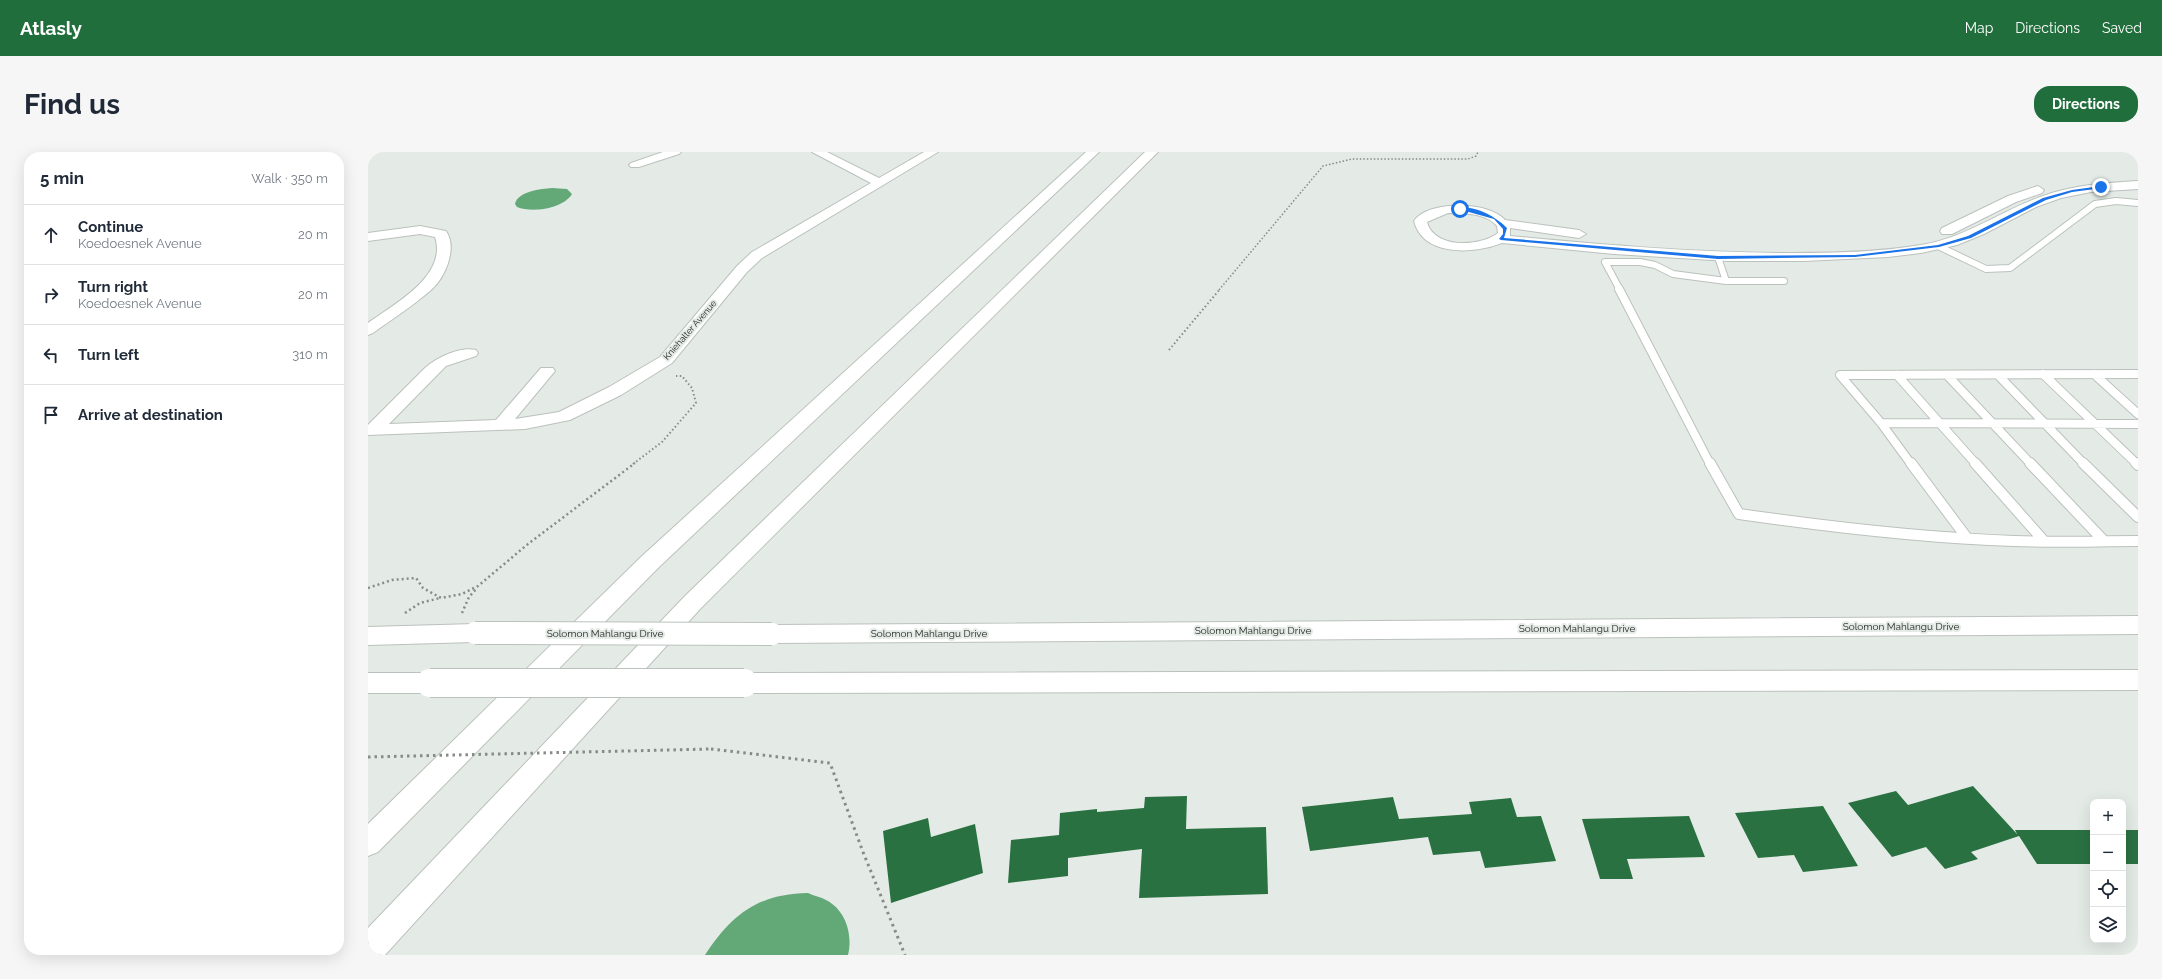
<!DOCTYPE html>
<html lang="en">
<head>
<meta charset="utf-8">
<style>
	:root { --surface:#fff; --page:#f6f6f7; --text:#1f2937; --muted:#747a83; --line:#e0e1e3; --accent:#216e3d }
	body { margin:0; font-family:Raleway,sans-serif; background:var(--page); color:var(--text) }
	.controls { position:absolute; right:12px; bottom:12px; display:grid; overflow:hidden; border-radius:8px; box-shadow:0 4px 16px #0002 }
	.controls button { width:36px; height:36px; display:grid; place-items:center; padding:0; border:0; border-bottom:1px solid var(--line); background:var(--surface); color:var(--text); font:20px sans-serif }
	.stop { position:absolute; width:12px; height:12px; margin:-9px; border:3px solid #1a73e8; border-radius:50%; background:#fff }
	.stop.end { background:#1a73e8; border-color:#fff; box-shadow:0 1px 4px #0008 }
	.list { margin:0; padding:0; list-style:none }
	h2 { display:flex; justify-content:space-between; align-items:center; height:52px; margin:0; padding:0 16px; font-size:17px }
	h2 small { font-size:13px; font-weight:400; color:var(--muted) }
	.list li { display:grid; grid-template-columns:26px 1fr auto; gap:12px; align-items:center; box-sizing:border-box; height:60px; padding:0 16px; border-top:1px solid var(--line) }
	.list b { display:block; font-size:15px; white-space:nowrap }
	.list p { margin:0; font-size:13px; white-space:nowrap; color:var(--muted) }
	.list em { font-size:13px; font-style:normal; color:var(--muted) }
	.icon { flex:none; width:22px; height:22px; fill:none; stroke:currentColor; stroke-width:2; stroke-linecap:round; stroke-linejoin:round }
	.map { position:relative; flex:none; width:1770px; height:803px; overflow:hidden; border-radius:16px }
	header { display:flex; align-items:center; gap:24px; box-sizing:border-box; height:56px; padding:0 20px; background:var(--accent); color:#fff }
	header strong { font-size:19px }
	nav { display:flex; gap:22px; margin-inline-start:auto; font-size:14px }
	.intro { display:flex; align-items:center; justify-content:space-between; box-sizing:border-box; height:96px; padding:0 24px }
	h1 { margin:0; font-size:28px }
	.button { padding:10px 18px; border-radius:16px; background:var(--accent); color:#fff; font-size:14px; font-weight:700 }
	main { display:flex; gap:24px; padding:0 24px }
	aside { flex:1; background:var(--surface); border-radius:16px; box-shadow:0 4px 16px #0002 }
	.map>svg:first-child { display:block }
</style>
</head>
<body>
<header>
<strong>Atlasly</strong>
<nav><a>Map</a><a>Directions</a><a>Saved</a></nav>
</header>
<div class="intro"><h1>Find us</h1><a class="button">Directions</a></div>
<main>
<aside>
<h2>5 min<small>Walk · 350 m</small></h2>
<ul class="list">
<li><svg class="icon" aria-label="ahead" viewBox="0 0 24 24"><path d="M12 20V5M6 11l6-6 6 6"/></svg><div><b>Continue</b><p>Koedoesnek Avenue</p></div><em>20 m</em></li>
<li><svg class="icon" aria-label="right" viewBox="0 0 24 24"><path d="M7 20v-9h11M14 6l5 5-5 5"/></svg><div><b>Turn right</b><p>Koedoesnek Avenue</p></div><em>20 m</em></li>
<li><svg class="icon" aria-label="left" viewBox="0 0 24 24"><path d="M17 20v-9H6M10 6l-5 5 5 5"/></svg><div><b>Turn left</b></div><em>310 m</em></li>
<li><svg class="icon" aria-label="arrive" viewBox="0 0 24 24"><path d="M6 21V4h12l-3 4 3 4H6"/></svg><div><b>Arrive at destination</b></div></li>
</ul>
</aside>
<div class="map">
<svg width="1770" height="803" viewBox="0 0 1770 803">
	<rect width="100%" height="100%" fill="#e4ebe6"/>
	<path fill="#63a977" d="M184 36 199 37 204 42C195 57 164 61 149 55L147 52C150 39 173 37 184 36Z
		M440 741C446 744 453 745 458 748 478 758 485 783 480 803H337C364 762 390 742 440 741Z"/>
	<path fill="#2a7142" d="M1605 634 1649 682 1647 678H1725V712H1669L1651 684 1603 700 1610 707 1577 717 1558 695 1524 705 1480 651 1528 639 1540 653Z
		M819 644 818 677 898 675 900 742 771 746 774 697 700 706V724L640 731 643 688 691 683 692 661 729 657V660L776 656 777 645Z
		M1025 645 1031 667 1104 662 1101 650 1143 646 1149 665 1173 664 1188 709 1117 716 1112 699 1065 703 1060 685 942 699 934 655Z
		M1455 654 1490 714 1435 720 1426 703 1390 706 1367 661Z
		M1321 664 1337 705 1259 707 1265 727H1232L1214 667Z
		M560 666 563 685 607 672 615 721 523 751 515 679Z
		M1755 678H1770V712H1755Z"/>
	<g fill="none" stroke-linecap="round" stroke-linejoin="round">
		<g stroke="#bbc1bc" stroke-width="8">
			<path id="service-far2" d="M1570 94 1618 117 1642 116 1727 52 1748 49 1770 51
				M1350 105 1358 129H1416
				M1252 138 1237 110H1272L1287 113 1305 122 1358 129"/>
		</g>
		<g stroke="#bbc1bc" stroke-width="10">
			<path id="service-far1" d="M1251 137 1342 312
				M1675 222 1769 312
				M1726 222 1770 262
				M1529 223 1608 312
				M1579 223 1663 312
				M1630 223 1716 312
				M1513 271 1770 272
				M1543 312 1513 271 1472 223 1770 222"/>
		</g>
		<g stroke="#bbc1bc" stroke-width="12">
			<path id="service" d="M1342 311 1371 362C1462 375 1554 386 1646 389 1687 391 1729 389 1770 389
				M1543 311 1599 386
				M1607 311 1676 389
				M1662 311 1736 389
				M1715 311 1770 365
				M1768 311 1770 313"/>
		</g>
		<g stroke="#bbc1bc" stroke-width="2">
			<path id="minor" d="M295 0H313L311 2 271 15H263L261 13 263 11Z
				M444 0H459L511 26 556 0H570L394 106 379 120 304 211 253 243 202 268 157 277 0 283V273L57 216C68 206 92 194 108 198L110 201 108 204 78 214 21 272 128 268 173 216H185L187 219 147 267 191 260 241 235 292 205 369 114 384 100 503 31Z
				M1770 29V37L1723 40 1693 46 1668 55 1616 82 1589 93 1553 101 1520 105 1436 109H1360L1246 102 1134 91C1106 102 1055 105 1046 69 1060 48 1121 49 1137 68L1211 78 1218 82 1211 86 1142 76V84C1236 93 1330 101 1425 101 1468 101 1511 100 1553 93 1597 86 1631 60 1672 45 1703 33 1737 31 1770 29ZM1080 61C1096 61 1118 61 1129 74L1130 81C1112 95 1066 97 1059 70Z
				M1670 34 1676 38 1674 41 1648 50 1584 82H1574L1572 79 1574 76 1640 44Z
				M52 74 78 79C90 96 77 126 63 138 45 154 24 167 5 181L0 183V171C26 152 80 124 67 85L52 82 0 89V81Z"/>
		</g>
		<g stroke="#bbc1bc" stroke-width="2">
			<path id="primary" d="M1770 464V482L404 491 396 488 392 482 396 476 404 473Z
				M107 472 115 475 119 481 115 487 107 490 0 493V475Z
				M1770 518V538L376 541 367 538 363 531 367 524 376 521Z
				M0 521H62L71 524 75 531 71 538 62 541H0Z"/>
		</g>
		<g stroke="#bbc1bc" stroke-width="2">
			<path id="motorway" d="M718 0H731L290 416 10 700 0 704V672L274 404Z
				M777 0H790L333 456 17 803H0V776L317 444Z"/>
		</g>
		<path stroke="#868b87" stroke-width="1.5" stroke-dasharray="1.5 2" stroke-linecap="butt" d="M851 138 955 14 984 7H1100L1108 4 1110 0"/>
		<path stroke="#868b87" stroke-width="2" stroke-dasharray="1.5 2.5" stroke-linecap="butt" d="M801 198 852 137
			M265 312 294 290 328 251 324 236 314 224H308"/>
		<path stroke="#868b87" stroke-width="2.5" stroke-dasharray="2 3" stroke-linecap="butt" d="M0 436 24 428 48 426 55 436 73 446 94 442 110 434 160 392 267 311
			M37 461 52 451 72 446
			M94 461 101 445 109 436"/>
		<path stroke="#868b87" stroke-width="3" stroke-dasharray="2.5 4" stroke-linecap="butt" d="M343 597 462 611 495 700 537 803"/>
		<use href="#service-far2" stroke="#fff" stroke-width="6"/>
		<use href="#service-far1" stroke="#fff" stroke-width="8"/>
		<use href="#service" stroke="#fff" stroke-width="10"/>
		<use href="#minor" fill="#fff" fill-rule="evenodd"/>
		<use href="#primary" fill="#fff" fill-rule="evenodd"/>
		<use href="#motorway" fill="#fff" fill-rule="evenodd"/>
		<g stroke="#bbc1bc" stroke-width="24" stroke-linecap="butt">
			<path id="primary-bridge-far1" d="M107 481 404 482"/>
		</g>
		<g stroke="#bbc1bc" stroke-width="30" stroke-linecap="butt">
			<path id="primary-bridge" d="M62 531H376"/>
		</g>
		<path stroke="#868b87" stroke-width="3" stroke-dasharray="2.5 4" stroke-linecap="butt" d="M0 605 343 597"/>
		<use href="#primary-bridge-far1" stroke="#fff" stroke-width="22"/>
		<use href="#primary-bridge" stroke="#fff" stroke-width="28"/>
	</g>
	<path fill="#1a73e8" d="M1733 34 1735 36 1704 40 1678 48 1603 86 1571 95 1487 105 1350 107 1133 88 1131 87 1135 82V77L1126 67 1090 57C1105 51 1130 66 1139 76L1136 86 1350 104 1487 103 1570 93 1600 84 1675 46 1704 38Z"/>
	<g text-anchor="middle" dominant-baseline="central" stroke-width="4" stroke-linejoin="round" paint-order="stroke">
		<g font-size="9" fill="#1e201e" stroke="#e4ebe6">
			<text transform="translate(322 178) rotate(-49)">Kniehalter Avenue</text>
		</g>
		<g font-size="10" fill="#1e201e" stroke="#e4ebe6">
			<text x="1533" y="474">Solomon Mahlangu Drive</text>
			<text x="1209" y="476">Solomon Mahlangu Drive</text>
			<text x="885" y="478">Solomon Mahlangu Drive</text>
			<text x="237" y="481">Solomon Mahlangu Drive</text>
			<text x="561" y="481">Solomon Mahlangu Drive</text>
		</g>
	</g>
</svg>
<div class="controls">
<button>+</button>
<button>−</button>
<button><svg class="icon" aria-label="locate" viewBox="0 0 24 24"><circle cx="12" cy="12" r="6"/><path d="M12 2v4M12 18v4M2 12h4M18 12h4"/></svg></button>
<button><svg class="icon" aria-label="layers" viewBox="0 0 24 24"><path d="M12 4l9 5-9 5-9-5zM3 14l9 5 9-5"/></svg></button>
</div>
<div class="stop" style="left:1092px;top:57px"></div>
<div class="stop end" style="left:1733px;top:35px"></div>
</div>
</main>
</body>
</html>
